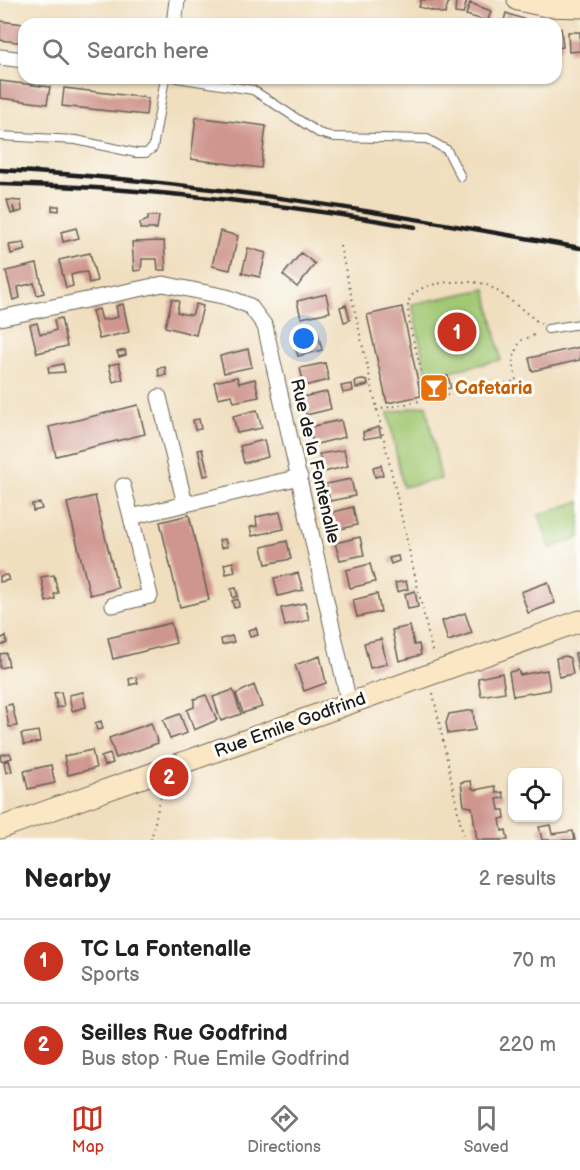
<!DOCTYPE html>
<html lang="en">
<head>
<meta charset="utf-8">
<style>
	:root { --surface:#fff; --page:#f2f2f2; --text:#222; --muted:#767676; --line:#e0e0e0; --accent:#c8321e }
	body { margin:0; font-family:"Balsamiq Sans",sans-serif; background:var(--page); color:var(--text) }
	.controls { position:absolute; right:18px; bottom:18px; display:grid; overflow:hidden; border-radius:12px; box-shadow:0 2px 4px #0004 }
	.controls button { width:54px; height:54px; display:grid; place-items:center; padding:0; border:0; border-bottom:2px solid var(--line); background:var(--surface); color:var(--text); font:30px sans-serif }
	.you { position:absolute; left:304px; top:339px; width:21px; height:21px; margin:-15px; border:4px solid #fff; border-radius:50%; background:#1a73e8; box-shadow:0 0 0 9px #1a73e833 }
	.badge { display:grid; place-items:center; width:39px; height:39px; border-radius:50%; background:var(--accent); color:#fff; font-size:20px; font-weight:700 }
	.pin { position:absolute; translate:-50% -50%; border:3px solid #fff; box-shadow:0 2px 6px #0006 }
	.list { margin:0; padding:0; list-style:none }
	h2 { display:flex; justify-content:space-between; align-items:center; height:78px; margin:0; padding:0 24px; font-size:26px }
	h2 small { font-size:20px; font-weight:400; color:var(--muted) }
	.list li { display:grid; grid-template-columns:39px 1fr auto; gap:18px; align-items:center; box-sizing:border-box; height:84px; padding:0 24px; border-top:2px solid var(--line) }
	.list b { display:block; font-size:22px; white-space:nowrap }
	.list p { margin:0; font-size:20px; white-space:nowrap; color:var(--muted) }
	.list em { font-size:20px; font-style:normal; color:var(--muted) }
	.icon { flex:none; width:33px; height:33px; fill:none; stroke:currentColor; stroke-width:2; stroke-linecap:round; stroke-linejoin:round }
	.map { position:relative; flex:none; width:580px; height:840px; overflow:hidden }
	.search { position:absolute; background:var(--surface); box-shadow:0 2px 4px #0004; left:18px; right:18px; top:18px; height:66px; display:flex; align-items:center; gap:15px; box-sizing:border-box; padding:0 21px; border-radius:18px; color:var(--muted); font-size:22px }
	.sheet { height:246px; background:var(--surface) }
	nav { display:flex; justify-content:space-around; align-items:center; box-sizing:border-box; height:84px; border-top:2px solid var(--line); background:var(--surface); font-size:16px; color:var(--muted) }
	nav a { display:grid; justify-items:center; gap:3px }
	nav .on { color:var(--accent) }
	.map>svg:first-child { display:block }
</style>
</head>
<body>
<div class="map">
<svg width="580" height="840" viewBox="0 0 580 840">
	<rect width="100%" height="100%" fill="#fdfcf7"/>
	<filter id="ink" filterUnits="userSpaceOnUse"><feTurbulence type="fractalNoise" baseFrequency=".0167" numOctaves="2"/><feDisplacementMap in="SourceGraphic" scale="12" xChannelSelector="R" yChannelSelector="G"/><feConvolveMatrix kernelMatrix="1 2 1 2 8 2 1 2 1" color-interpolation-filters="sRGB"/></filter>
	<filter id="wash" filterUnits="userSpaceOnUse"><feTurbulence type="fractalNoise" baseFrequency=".008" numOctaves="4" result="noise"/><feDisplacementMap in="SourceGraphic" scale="24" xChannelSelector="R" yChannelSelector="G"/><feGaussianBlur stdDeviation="1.35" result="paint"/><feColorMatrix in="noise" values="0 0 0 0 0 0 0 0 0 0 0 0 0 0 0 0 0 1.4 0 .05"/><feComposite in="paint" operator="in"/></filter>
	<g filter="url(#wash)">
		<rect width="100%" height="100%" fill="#f0debe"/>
		<path fill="#a1c873" stroke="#5e7248" stroke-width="1.5" d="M486 289 501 360 427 376 412 304Z
			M426 405 441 479 403 487 388 413Z
			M580 501V538L550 548 539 515Z"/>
		<g id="blocks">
			<path fill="#cf968f" d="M421 0H449L445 14 419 7Z
				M456 0H467L463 14 455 13Z
				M470 3 491 11 487 24H479L480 19 466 15Z
				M506 13 526 20V24H503Z
				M0 21 24 24V43L0 40Z
				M556 28H561L563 47 556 48Z
				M568 32H580V51L569 52Z
				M0 81 50 87 47 104 0 98Z
				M64 88 148 98 146 115 62 106Z
				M196 117 266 126 261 168 191 159Z
				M7 200 21 201 22 211 15 213 13 206 14 213 11 214Z
				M52 206H59V211L52 210Z
				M148 216H159L157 229H140V223L148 220Z
				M76 228 79 238 63 242 61 232Z
				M220 231 238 236 230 270 212 266Z
				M164 241 166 270H158L157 259H142L141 270 134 271 132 242Z
				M24 243 26 250 11 254 9 245Z
				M248 248 266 253 260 277 242 273Z
				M90 253 97 281 89 283 87 272 78 273 71 275 73 286 66 288 59 260Z
				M301 253 315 264 297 287 283 275Z
				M37 264 44 293 37 295 34 283 18 287 20 298 13 300 6 271Z
				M326 294 330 312 301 318 297 301Z
				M172 299 179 301 177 312 184 314 192 315 196 304 203 306 196 335 165 327Z
				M123 304 129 332 99 339 92 311 99 309 102 320 110 319 118 317 116 306Z
				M346 305 350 320 344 322 340 307Z
				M402 307 421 396 387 403 367 315Z
				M61 318 67 346 37 353 30 325 37 323 40 334 48 333 56 330 54 320Z
				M318 333 322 350 298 356 293 339Z
				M580 347V360L532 371 529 358Z
				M248 349 252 367 224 373 220 356Z
				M125 350 126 355 119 357 117 352Z
				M119 363 123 379 113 382 109 365Z
				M325 363 329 380 304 386 300 368Z
				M63 364 65 372 49 373 48 367Z
				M165 367 166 375 159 376 158 368Z
				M448 376 451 388 430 392 427 380Z
				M237 377 239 383 255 379 259 397 234 402 232 395 218 398 214 382Z
				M363 380 367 381 368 385 356 388 355 381Z
				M352 384 353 391 343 393 341 386Z
				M327 392 331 409 306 415 302 397Z
				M138 405 145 434 56 456 49 427Z
				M257 410 262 428 237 433 233 416Z
				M199 419 201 429 195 430 193 420Z
				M341 420 345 437 313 445 309 427Z
				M379 427 381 436 364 439 363 432Z
				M264 440 268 457 244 463 240 446Z
				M202 449 209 475 204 476 198 450Z
				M344 450 348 466 324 472 319 454Z
				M381 465 383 475 375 477 373 467Z
				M351 479 355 496 330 501 326 484Z
				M95 496 118 588 90 595 67 503Z
				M40 503 42 509 33 511 32 504Z
				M353 507 357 525 333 531 329 513Z
				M280 512 284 529 252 536 250 527 257 526 256 517Z
				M189 515 209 600 180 607 160 522Z
				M360 537 364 555 340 560 335 543Z
				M225 539 227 547 221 548 219 540Z
				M287 541 291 559 266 564 262 547Z
				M398 556 399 561 391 564 389 558Z
				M233 562 235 572 226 574 224 564Z
				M370 564 375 582 350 588 346 570Z
				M298 573 303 590 278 596 274 578Z
				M7 575 9 580 0 582V576Z
				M54 575 58 593 54 594 55 599 46 602 41 577Z
				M406 581 408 589 397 592 395 583Z
				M548 582 555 603 528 613 521 592Z
				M236 588 238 596 233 598 231 589Z
				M415 591 418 607 408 609 405 594Z
				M377 594 381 612 357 617 353 600Z
				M238 599 239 607 234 608 232 601Z
				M305 603 309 620 285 626 281 608Z
				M465 613 472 633 448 641 442 621Z
				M171 623 176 643 113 659 108 638Z
				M410 626 414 645 419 644 421 655 399 661 392 630Z
				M256 628 258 635 250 637 248 630Z
				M6 636 7 643 0 646V639Z
				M232 636 234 642 222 645 221 639Z
				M381 639 387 664 370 668 364 643Z
				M580 652V672H579L575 653Z
				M6 653 9 666 0 668V654Z
				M320 656 326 683 304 691 295 665Z
				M566 656 570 658 573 674 559 677 556 658Z
				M518 670 520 675 547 670 550 690 513 696 509 672Z
				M502 673 505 692 481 696 478 678Z
				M136 677 138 683 130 685 129 679Z
				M254 685 262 707 243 713 236 694Z
				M233 690 241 714 221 721 213 697Z
				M61 692 64 706 57 708 54 693Z
				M83 692 86 707 72 711 69 695Z
				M206 695 217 720 194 730 187 710 194 707V699Z
				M12 704 17 726 9 727 5 706Z
				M473 710 475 730 448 734 446 723 449 714Z
				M180 714 187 733 170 739 163 720Z
				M101 721 103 729 97 730 95 723Z
				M151 723 158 743 116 758 109 738Z
				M38 731 40 742 24 745 21 734Z
				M92 750 96 768 68 775 64 756Z
				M10 753 12 758 1 761 0 755Z
				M110 754 113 763 104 766 101 757Z
				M9 760 12 771 6 773 4 762Z
				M51 765 55 783 28 789 24 771Z
				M471 781 472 788 475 790 495 786 496 793 503 792 504 798 497 799 499 810H504L505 818 500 819 502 831 506 830 508 840H477L472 807 464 806 461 782Z
				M550 825 552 834 573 831 575 840H542L539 827Z"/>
		</g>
	</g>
	<g filter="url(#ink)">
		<use href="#blocks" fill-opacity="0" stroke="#666055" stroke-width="1.5"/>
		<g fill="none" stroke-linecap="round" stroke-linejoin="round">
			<g stroke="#666055" stroke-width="10">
				<path id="lane" d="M177 78 253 90 319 133 334 137 427 139 447 150 461 177
					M0 136 76 140 136 153H146L153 148 165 78
					M548 329 580 324"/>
			</g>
			<g stroke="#666055" stroke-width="17">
				<path id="street" d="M174 24 177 0
					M0 57 24 60
					M0 318 163 284 227 297 250 306 265 326 349 703
					M159 397 185 504
					M123 486 131 517
					M113 605 150 596 131 517 300 477"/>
			</g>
			<g stroke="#666055" stroke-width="23">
				<path id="secondary" d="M518 0 546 6 580 7
					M0 828 580 621"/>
			</g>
			<path stroke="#666055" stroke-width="2" stroke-dasharray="1.5 4.5" stroke-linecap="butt" d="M340 246 433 655
				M421 371C417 351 408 327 408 307 407 280 465 279 484 284 496 287 528 315 541 324
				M376 410 516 381 513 359 520 341 537 334
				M433 693 464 840
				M151 840 162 790"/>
			<use href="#lane" stroke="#fff" stroke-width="8"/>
			<use href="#street" stroke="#fff" stroke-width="15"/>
			<use href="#secondary" stroke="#fbe7c3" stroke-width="21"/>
			<path stroke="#1c1c1c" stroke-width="4.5" d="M0 170C195 180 388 213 580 248
				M0 184C138 187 278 203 415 227"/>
		</g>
	</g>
	<defs>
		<g id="bar-square" transform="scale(1.5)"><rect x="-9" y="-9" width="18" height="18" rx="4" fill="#e8710a" stroke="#fdfcf7"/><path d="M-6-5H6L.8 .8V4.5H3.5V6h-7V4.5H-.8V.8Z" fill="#fff"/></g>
	</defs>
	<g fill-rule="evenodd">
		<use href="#bar-square" x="434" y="388"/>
	</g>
	<g text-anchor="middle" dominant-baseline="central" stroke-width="6" stroke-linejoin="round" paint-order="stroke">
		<g font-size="18" font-weight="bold" fill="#c56008" stroke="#fdfcf7" text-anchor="start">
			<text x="455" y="388">Cafetaria</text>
		</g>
		<g font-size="18" fill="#1c1c1c" stroke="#fdfcf7">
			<text transform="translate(315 461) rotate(77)">Rue de la Fontenalle</text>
			<text transform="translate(290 725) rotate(-20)">Rue Emile Godfrind</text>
		</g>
	</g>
</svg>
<div class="controls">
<button><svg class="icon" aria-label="locate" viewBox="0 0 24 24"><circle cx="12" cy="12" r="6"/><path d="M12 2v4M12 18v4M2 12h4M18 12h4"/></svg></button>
</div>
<div class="you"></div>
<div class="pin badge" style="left:457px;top:332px">1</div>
<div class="pin badge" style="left:169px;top:777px">2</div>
<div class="search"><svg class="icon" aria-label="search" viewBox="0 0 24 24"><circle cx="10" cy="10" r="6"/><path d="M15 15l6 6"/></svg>Search here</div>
</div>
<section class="sheet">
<h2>Nearby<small>2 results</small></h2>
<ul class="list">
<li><span class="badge">1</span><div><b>TC La Fontenalle</b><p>Sports</p></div><em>70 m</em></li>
<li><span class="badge">2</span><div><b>Seilles Rue Godfrind</b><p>Bus stop · Rue Emile Godfrind</p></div><em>220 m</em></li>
</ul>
</section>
<nav>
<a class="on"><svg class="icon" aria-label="map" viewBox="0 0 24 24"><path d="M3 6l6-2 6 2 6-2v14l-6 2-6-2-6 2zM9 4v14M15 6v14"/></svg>Map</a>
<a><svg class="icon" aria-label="directions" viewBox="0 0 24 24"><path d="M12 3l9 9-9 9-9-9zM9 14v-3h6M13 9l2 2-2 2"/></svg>Directions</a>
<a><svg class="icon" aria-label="saved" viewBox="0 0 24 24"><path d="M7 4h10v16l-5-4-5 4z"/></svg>Saved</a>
</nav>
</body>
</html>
